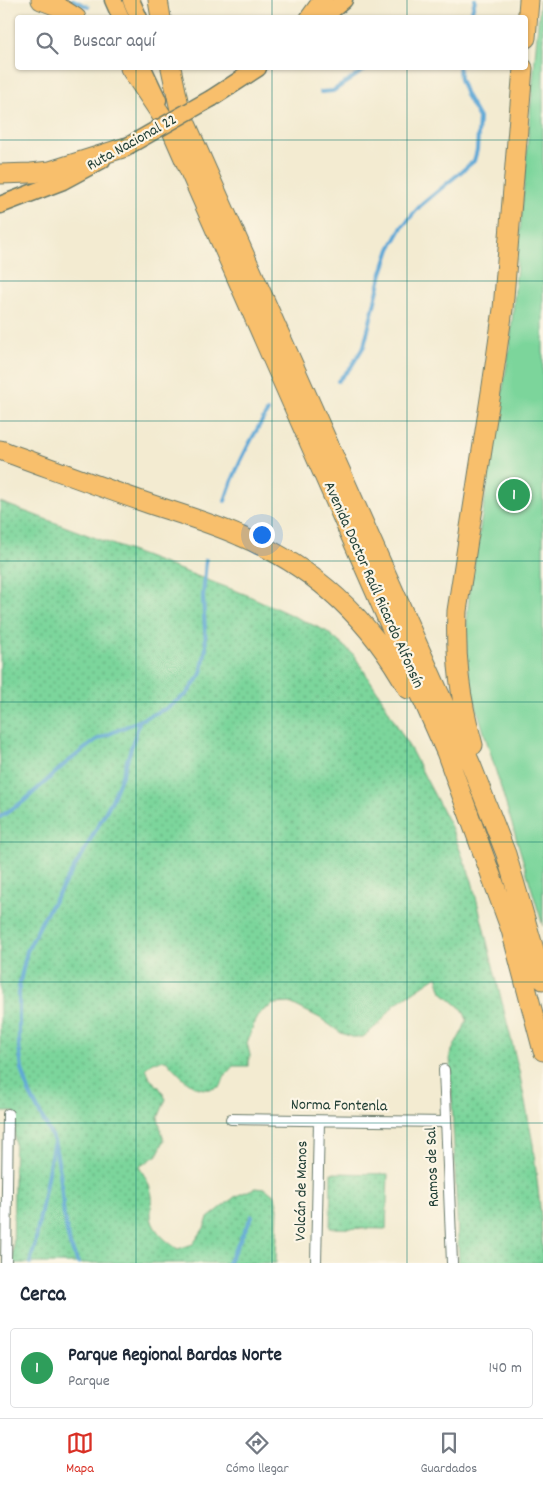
<!DOCTYPE html>
<html lang="es">
<head>
<meta charset="utf-8">
<style>
	:root { --surface:#fff; --page:#f2f2f3; --text:#1f2937; --muted:#747a83; --line:#e0e1e3; --accent:#d93025 }
	body { margin:0; font-family:Dekko,sans-serif; background:var(--page); color:var(--text) }
	.you { position:absolute; left:261px; top:534px; width:18px; height:18px; margin:-12px; border:4px solid #fff; border-radius:50%; background:#1a73e8; box-shadow:0 0 0 8px #1a73e833 }
	.badge { display:grid; place-items:center; width:32px; height:32px; border-radius:50%; background:var(--accent); color:#fff; font-size:16px; font-weight:700 }
	.pin { position:absolute; translate:-50% -50%; border:2px solid #fff; box-shadow:0 1px 5px #0006 }
	.list { margin:0; padding:0; list-style:none }
	h2 { display:flex; justify-content:space-between; align-items:center; height:65px; margin:0; padding:0 20px; font-size:21px }
	h2 small { font-size:16px; font-weight:400; color:var(--muted) }
	.list li { display:grid; grid-template-columns:32px 1fr auto; gap:15px; align-items:center; box-sizing:border-box; height:80px; margin:0 10px 10px; padding:0 10px; border:1px solid var(--line); border-radius:5px }
	.list b { display:block; font-size:19px; white-space:nowrap }
	.list p { margin:0; font-size:16px; white-space:nowrap; color:var(--muted) }
	.list em { font-size:16px; font-style:normal; color:var(--muted) }
	.icon { flex:none; width:28px; height:28px; fill:none; stroke:currentColor; stroke-width:2; stroke-linecap:round; stroke-linejoin:round }
	.map { position:relative; flex:none; width:543px; height:1263px; overflow:hidden }
	.search { position:absolute; background:var(--surface); box-shadow:0 1px 4px #0004; left:15px; right:15px; top:15px; height:55px; display:flex; align-items:center; gap:12px; box-sizing:border-box; padding:0 18px; border-radius:5px; color:var(--muted); font-size:19px }
	.sheet { height:155px; background:var(--surface) }
	nav { display:flex; justify-content:space-around; align-items:center; box-sizing:border-box; height:70px; border-top:1px solid var(--line); background:var(--surface); font-size:14px; color:var(--muted) }
	nav a { display:grid; justify-items:center; gap:2px }
	nav .on { color:var(--accent) }
	.map>svg:first-child { display:block }
</style>
</head>
<body>
<div class="map">
<svg width="543" height="1263" viewBox="0 0 543 1263">
	<defs>
		<pattern id="grass-dots" width="8" height="8" patternUnits="userSpaceOnUse" patternTransform="scale(1.25)"><rect width="8" height="8" fill="#7cd59b"/><path d="M2 2h.1M6 6h.1" fill="none" stroke="#65ae7f" stroke-width="1.8" stroke-linecap="round"/></pattern>
	</defs>
	<rect width="100%" height="100%" fill="#fcf5e5"/>
	<filter id="ink" filterUnits="userSpaceOnUse"><feTurbulence type="fractalNoise" baseFrequency=".02" numOctaves="2"/><feDisplacementMap in="SourceGraphic" scale="10" xChannelSelector="R" yChannelSelector="G"/><feConvolveMatrix kernelMatrix="1 2 1 2 8 2 1 2 1" color-interpolation-filters="sRGB"/></filter>
	<filter id="wash" filterUnits="userSpaceOnUse"><feTurbulence type="fractalNoise" baseFrequency=".0096" numOctaves="4" result="noise"/><feDisplacementMap in="SourceGraphic" scale="20" xChannelSelector="R" yChannelSelector="G"/><feGaussianBlur stdDeviation="1.12" result="paint"/><feColorMatrix in="noise" values="0 0 0 0 0 0 0 0 0 0 0 0 0 0 0 0 0 1.4 0 .05"/><feComposite in="paint" operator="in"/></filter>
	<g filter="url(#wash)">
		<rect width="100%" height="100%" fill="#f3ebd1"/>
		<path fill="url(#grass-dots)" stroke="#4e8968" d="M0 502 247 595 326 631 353 654 379 694 412 752 451 827 472 881 519 1071 533 1144 541 1216 543 1263H459L450 1055C455 1043 463 1032 467 1020L463 1010 442 992 437 976 394 1005 380 1023 363 1037H352L341 1033 320 1018 290 1003 274 1004 261 1012 253 1026 247 1043 250 1055 248 1066H233L225 1075 221 1086C196 1097 182 1077 166 1060L152 1062 146 1068 150 1079 159 1087 166 1099 158 1118 164 1141 157 1155 139 1167C145 1176 150 1185 152 1196 153 1203 150 1209 151 1216 152 1230 167 1242 178 1249L193 1244 204 1228 208 1218 236 1196 255 1188 266 1189 275 1196 278 1208 276 1263H13L15 1112H1V1117L0 1115Z
			M331 1173 388 1174 386 1229 330 1228Z"/>
		<path fill="#7cd59b" stroke="#4e8968" d="M540 0H543V926L473 696 468 670 466 643 467 617 470 589 510 345Z"/>
		<g fill="none" stroke-linecap="round" stroke-linejoin="round">
			<path stroke="#5fa8d6" stroke-width="4" d="M73 0 88 7
				M470 18 475 0
				M321 92 333 91 367 68
				M338 381 351 367 364 346 382 273 390 249 402 227 420 206 474 161 477 150 479 118 466 95 460 79 459 68
				M225 501C235 468 250 440 268 411
				M0 817 24 801 65 764 96 740 167 708 187 694 201 674 206 648 203 597 206 560
				M30 1263 35 1244 53 1145
				M78 1263 70 1245 64 1218 60 1172 54 1141 29 1092 22 1069 19 1047V986L27 951 44 917 82 855 112 800 123 773 140 720
				M228 1263 252 1216"/>
		</g>
	</g>
	<g filter="url(#ink)">
		<g fill="none" stroke-linecap="round" stroke-linejoin="round">
			<g stroke="#697a6b" stroke-width="12">
				<path id="minor" d="M444 1070 452 1263
					M231 1119 446 1122
					M6 1263 8 1114
					M316 1263 319 1121"/>
			</g>
			<g stroke="#697a6b" stroke-width="19">
				<path id="trunk" d="M113 0 121 18
					M131 0 139 18
					M323 18 344 0
					M143 68 158 100
					M212 98 258 68
					M0 205 63 181 102 160"/>
			</g>
			<g stroke="#697a6b" stroke-width="21">
				<path id="motorway" d="M41 0 57 6 76 18
					M158 0 161 18
					M310 18 323 0
					M526 38 529 0
					M130 68 172 131 179 147 446 752 511 930 543 1051
					M171 68 180 110 472 767 506 854 543 980
					M0 174 31 173 50 171 126 147
					M0 450C50 468 100 487 150 504 180 514 211 523 240 536 315 567 369 618 408 689
					M473 745C460 699 455 659 457 611L492 386 503 309 523 68"/>
			</g>
			<use href="#minor" stroke="#fff" stroke-width="10"/>
			<use href="#trunk" stroke="#f8bf6c" stroke-width="16"/>
			<use href="#motorway" stroke="#f8bf6c" stroke-width="19"/>
			<g stroke="#697a6b" stroke-width="19" stroke-linecap="butt">
				<path id="trunk-bridge" d="M126 147 212 98"/>
			</g>
			<use href="#trunk-bridge" stroke="#f8bf6c" stroke-width="16"/>
		</g>
	</g>
	<path fill="none" stroke="#0f766e" stroke-width="1" stroke-opacity="0.55" d="M136 0V18M272 0V18M407 0V18M136 68V1263M272 68V1263M407 68V1263M0 140H543M0 281H543M0 421H543M0 561H543M0 702H543M0 842H543M0 982H543M0 1123H543"/>
	<g text-anchor="middle" dominant-baseline="central" stroke-width="4.5" stroke-linejoin="round" paint-order="stroke">
		<g font-size="16" fill="#1f3d34" stroke="#fcf5e5">
			<text transform="translate(132 143) rotate(-29)">Ruta Nacional 22</text>
			<text transform="translate(373 585) rotate(66)">Avenida Doctor Raúl Ricardo Alfonsín</text>
			<text transform="translate(339 1106) rotate(1)">Norma Fontenla</text>
			<text transform="translate(433 1167) rotate(-92)">Ramos de Sal</text>
			<text transform="translate(302 1191) rotate(-89)">Volcán de Manos</text>
		</g>
	</g>
</svg>
<div class="you"></div>
<div class="pin badge" style="left:514px;top:495px;background:#2e9e5b">1</div>
<div class="search"><svg class="icon" aria-label="search" viewBox="0 0 24 24"><circle cx="10" cy="10" r="6"/><path d="M15 15l6 6"/></svg>Buscar aquí</div>
</div>
<section class="sheet">
<h2>Cerca<small></small></h2>
<ul class="list">
<li><span class="badge" style="background:#2e9e5b">1</span><div><b>Parque Regional Bardas Norte</b><p>Parque</p></div><em>140 m</em></li>
</ul>
</section>
<nav>
<a class="on"><svg class="icon" aria-label="map" viewBox="0 0 24 24"><path d="M3 6l6-2 6 2 6-2v14l-6 2-6-2-6 2zM9 4v14M15 6v14"/></svg>Mapa</a>
<a><svg class="icon" aria-label="directions" viewBox="0 0 24 24"><path d="M12 3l9 9-9 9-9-9zM9 14v-3h6M13 9l2 2-2 2"/></svg>Cómo llegar</a>
<a><svg class="icon" aria-label="saved" viewBox="0 0 24 24"><path d="M7 4h10v16l-5-4-5 4z"/></svg>Guardados</a>
</nav>
</body>
</html>
